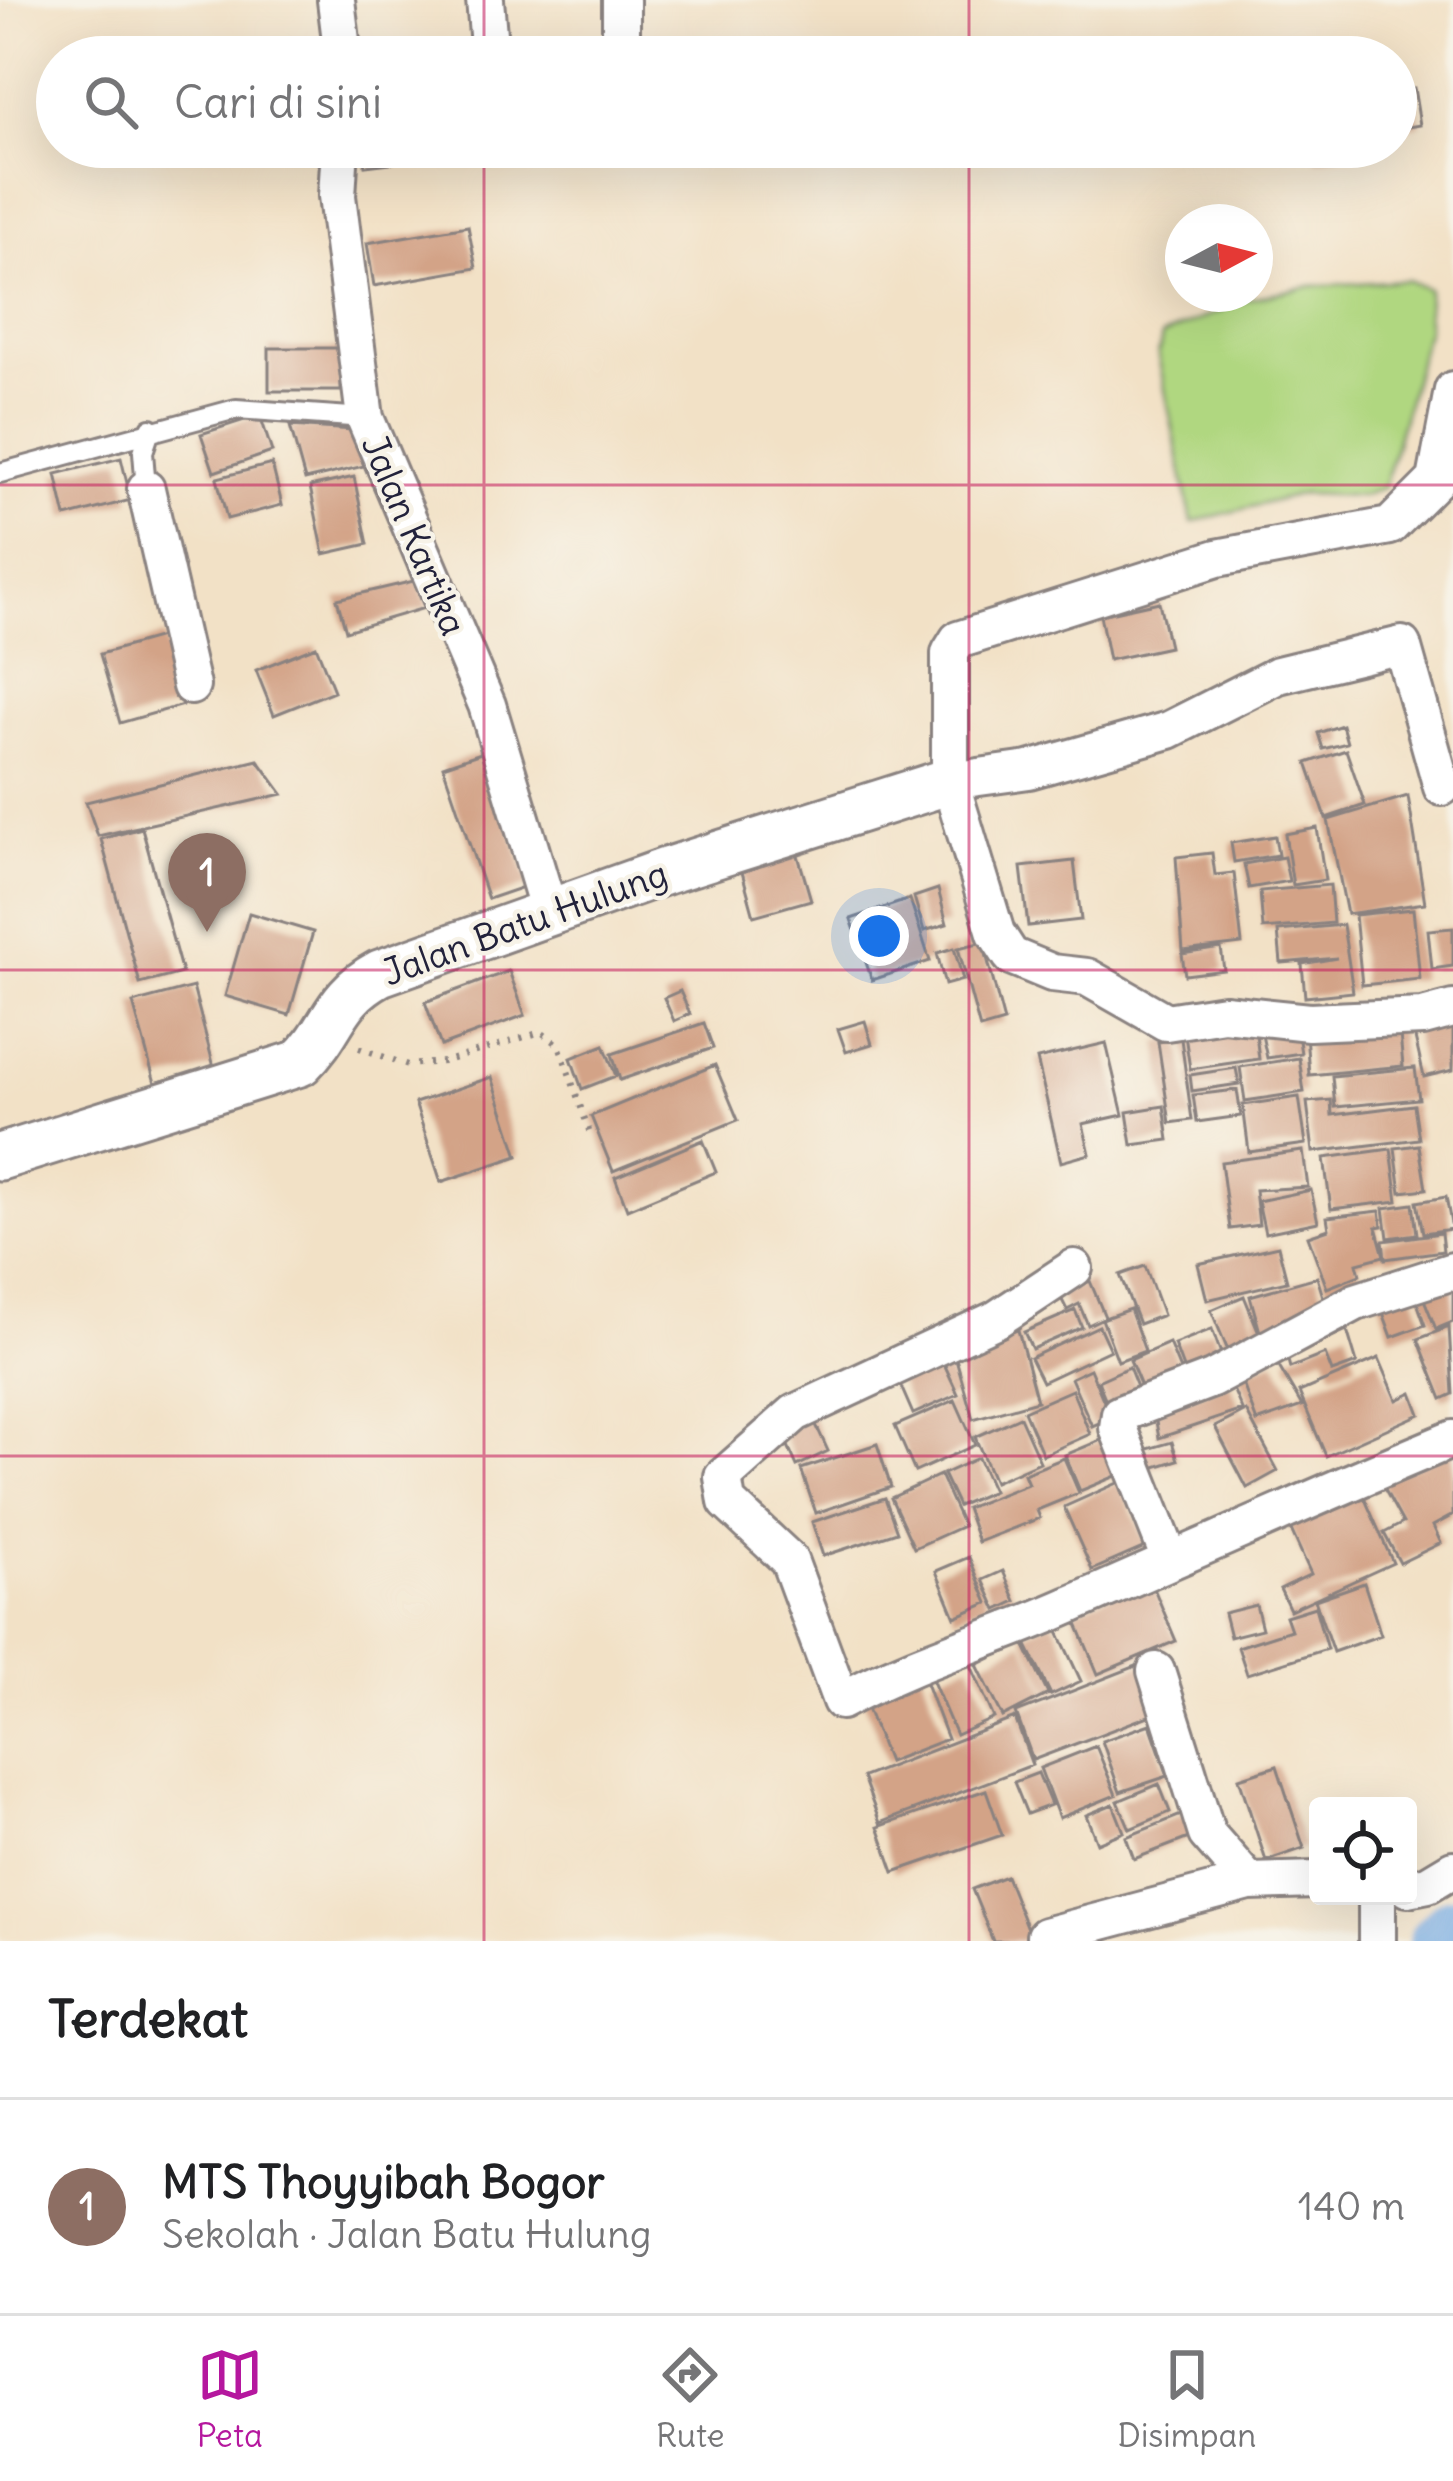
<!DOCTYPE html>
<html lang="id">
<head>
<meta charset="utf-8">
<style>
	:root { --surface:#fff; --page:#f2f2f2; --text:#202124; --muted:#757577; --line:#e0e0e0; --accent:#b5179e }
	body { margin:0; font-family:Delius,sans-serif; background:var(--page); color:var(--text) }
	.controls { position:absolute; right:36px; bottom:36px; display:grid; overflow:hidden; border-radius:12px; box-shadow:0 12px 48px #0002 }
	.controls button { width:108px; height:108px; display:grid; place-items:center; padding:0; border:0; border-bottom:3px solid var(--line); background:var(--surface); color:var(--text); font:60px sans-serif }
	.compass { position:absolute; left:1165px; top:204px; width:108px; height:108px; border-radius:50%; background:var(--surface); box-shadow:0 12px 48px #0002; rotate:83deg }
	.you { position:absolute; left:879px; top:936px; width:42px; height:42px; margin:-30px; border:9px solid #fff; border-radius:50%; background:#1a73e8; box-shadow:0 0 0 18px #1a73e833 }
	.badge { display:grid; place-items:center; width:78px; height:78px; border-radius:50%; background:var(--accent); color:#fff; font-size:39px; font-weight:700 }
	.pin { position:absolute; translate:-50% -99px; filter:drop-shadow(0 3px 6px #0008) }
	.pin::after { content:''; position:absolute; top:63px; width:42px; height:36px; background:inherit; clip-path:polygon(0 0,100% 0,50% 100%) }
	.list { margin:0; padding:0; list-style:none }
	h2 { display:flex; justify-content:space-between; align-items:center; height:156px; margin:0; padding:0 48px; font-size:51px }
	h2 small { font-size:39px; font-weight:400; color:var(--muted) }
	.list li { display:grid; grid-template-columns:78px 1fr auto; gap:36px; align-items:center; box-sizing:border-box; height:216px; padding:0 48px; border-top:3px solid var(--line) }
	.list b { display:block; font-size:45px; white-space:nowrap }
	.list p { margin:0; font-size:39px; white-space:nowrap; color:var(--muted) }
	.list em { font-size:39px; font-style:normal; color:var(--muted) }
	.icon { flex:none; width:66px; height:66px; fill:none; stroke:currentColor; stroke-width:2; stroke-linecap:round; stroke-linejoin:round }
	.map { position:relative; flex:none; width:1453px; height:1941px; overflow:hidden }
	.search { position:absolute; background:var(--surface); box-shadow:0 12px 48px #0002; left:36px; right:36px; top:36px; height:132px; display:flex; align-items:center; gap:30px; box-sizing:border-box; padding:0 42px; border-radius:66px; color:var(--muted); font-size:45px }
	.sheet { height:372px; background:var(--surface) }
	nav { display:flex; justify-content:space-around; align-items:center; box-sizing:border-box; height:168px; border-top:3px solid var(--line); background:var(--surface); font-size:33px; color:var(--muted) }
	nav a { display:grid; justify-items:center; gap:6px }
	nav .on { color:var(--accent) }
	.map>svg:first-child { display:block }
</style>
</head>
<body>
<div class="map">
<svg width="1453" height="1941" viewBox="0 0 1453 1941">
	<rect width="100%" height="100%" fill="#f7f3e8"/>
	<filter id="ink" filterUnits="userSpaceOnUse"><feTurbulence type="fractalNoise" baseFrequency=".00833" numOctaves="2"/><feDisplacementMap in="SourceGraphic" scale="24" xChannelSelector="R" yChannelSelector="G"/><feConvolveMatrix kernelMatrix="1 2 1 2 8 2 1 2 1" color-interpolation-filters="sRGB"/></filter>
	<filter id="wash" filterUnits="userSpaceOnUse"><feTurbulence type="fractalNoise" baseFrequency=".004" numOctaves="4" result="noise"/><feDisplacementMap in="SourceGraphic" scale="48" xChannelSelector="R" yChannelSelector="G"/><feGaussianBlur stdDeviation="2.7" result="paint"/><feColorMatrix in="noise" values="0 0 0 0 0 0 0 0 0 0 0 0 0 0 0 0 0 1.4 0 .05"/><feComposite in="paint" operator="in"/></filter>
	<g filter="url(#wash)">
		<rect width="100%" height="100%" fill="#f2e1c6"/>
		<path fill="#b0d780" stroke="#697c5e" stroke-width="3" d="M1407 280 1428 289 1427 330 1384 487 1362 496 1302 494 1192 522 1158 356 1162 336 1247 299 1311 286Z"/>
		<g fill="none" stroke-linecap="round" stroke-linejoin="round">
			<path stroke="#76abe3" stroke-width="60" d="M1439 1941 1453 1927"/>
		</g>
		<g id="blocks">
			<path fill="#d3a387" d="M416 44 418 57H379L378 52Z
				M1414 88 1420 125 1396 129V90Z
				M362 147H457L458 155 365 166Z
				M1314 147H1374L1375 149 1317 160Z
				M468 226 476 268 374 286 367 243Z
				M269 348H341V391H269Z
				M260 415 272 452 214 472 201 434Z
				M290 426 354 430 364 466 305 480Z
				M121 458 131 500 66 517 56 474Z
				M272 464 282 505 227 519 217 478Z
				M354 477 368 544 324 554 310 487Z
				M418 580 428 607 346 631 337 599Z
				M1159 602 1169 647 1109 660 1100 615Z
				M164 636 183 705 120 723 100 654Z
				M316 646 334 691 274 715 256 670Z
				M1342 725 1347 743 1323 749 1318 733Z
				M1346 750 1365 805 1326 818 1307 763Z
				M484 752 529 885 488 899 443 766Z
				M258 760 283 794 98 836 86 802Z
				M1408 796 1425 903 1347 914 1328 820Z
				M142 828 182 973 140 984 101 839Z
				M1317 828 1325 880 1293 885 1285 834Z
				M1275 836 1278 855 1234 862 1231 843Z
				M795 845 811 900 754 916 739 861Z
				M1212 853 1215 875 1234 873 1242 944 1183 951 1176 857Z
				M1284 857 1289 881 1249 888 1244 864Z
				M1074 861 1081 920 1028 926 1021 867Z
				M1330 885 1333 923 1263 929 1260 891Z
				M938 889 947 924 924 931 914 897Z
				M910 899 930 961 872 980 851 919Z
				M1413 909 1420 979 1362 985 1355 915Z
				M249 913 313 932 289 1015 225 996Z
				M1343 925 1353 992 1305 997 1302 964 1337 958 1281 963 1278 931Z
				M1453 928V966L1432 969 1428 930Z
				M983 942 1004 1022 980 1029 958 948Z
				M954 948 963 980 945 985 937 953Z
				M1221 948 1224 970 1185 975 1182 954Z
				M509 971 525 1015 441 1046 425 1002Z
				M193 987 214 1067 155 1083 133 1003Z
				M680 991 690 1014 674 1021 664 998Z
				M865 1021 872 1044 846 1052 838 1029Z
				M1453 1021V1070L1424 1077 1413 1029Z
				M704 1023 713 1048 620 1080 612 1054Z
				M1399 1024 1403 1066 1309 1075 1306 1033Z
				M1255 1026 1259 1059 1190 1069 1185 1035Z
				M1297 1029 1301 1053 1267 1058 1262 1035Z
				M1181 1039 1192 1120 1170 1123 1158 1042Z
				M1106 1043 1123 1115 1083 1124 1090 1154 1061 1162 1037 1059Z
				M604 1045 616 1076 582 1089 571 1058Z
				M1299 1058 1304 1092 1245 1101 1240 1067Z
				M715 1065 738 1120 613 1171 591 1116Z
				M1236 1068 1239 1084 1192 1091 1190 1075Z
				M1415 1068 1419 1099 1335 1107 1332 1076Z
				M492 1077 518 1156 441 1182 415 1103Z
				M1237 1090 1241 1116 1197 1122 1193 1095Z
				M1299 1097 1306 1144 1249 1152 1243 1105Z
				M1331 1100 1332 1115 1414 1105 1419 1139 1313 1152 1307 1102Z
				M1164 1106 1169 1140 1132 1145 1127 1112Z
				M703 1140 716 1172 627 1209 615 1177Z
				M1419 1145 1426 1189 1401 1192 1395 1148Z
				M1391 1149 1398 1201 1331 1209 1324 1158Z
				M1303 1151 1308 1187 1255 1190 1259 1225 1230 1229 1221 1162Z
				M1311 1190 1318 1222 1265 1233 1258 1201Z
				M1446 1197 1452 1229 1423 1233 1417 1202Z
				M1413 1204 1417 1234 1388 1238 1384 1208Z
				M1380 1211 1382 1226 1376 1227 1384 1256 1357 1263 1360 1275 1327 1288 1308 1236 1329 1229 1327 1217Z
				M1441 1233 1443 1251 1385 1259 1383 1241Z
				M1278 1246 1287 1281 1207 1300 1198 1264Z
				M1145 1266 1163 1315 1139 1324 1120 1275Z
				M1317 1277 1328 1313 1260 1332 1250 1296Z
				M1453 1279V1322L1436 1329 1421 1292Z
				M1090 1281 1105 1317 1088 1325 1079 1304 1067 1310 1059 1294Z
				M1412 1288 1425 1325 1392 1337 1378 1299Z
				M1244 1296 1262 1340 1229 1353 1211 1310Z
				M1130 1309 1145 1351 1118 1361 1102 1319Z
				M1075 1310 1082 1327 1032 1349 1024 1332Z
				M1099 1326 1110 1350 1042 1382 1030 1358Z
				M1449 1327 1453 1394 1442 1399 1418 1339Z
				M1212 1329 1224 1362 1186 1376 1174 1344Z
				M1018 1330 1037 1401 973 1419 953 1348Z
				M1347 1330 1357 1363 1332 1372 1325 1354 1290 1368 1287 1357Z
				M1169 1343 1182 1375 1143 1391 1130 1360Z
				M940 1355 958 1394 913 1414 896 1375Z
				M1379 1358 1397 1400 1412 1393 1420 1414 1326 1456 1299 1392Z
				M1275 1360 1302 1406 1257 1422 1239 1373Z
				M1129 1367 1143 1402 1112 1415 1098 1381Z
				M1090 1369 1111 1418 1092 1426 1071 1378Z
				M1230 1382 1242 1410 1159 1438 1154 1411Z
				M1072 1390 1090 1434 1043 1455 1024 1411Z
				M955 1400 975 1445 915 1472 895 1426Z
				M1246 1411 1278 1471 1247 1488 1215 1427Z
				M812 1416 828 1451 797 1466 781 1430Z
				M1020 1417 1040 1462 994 1482 975 1437Z
				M1118 1433 1133 1469 1080 1491 1065 1455Z
				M1172 1442 1178 1460 1136 1473 1130 1454Z
				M877 1444 891 1487 816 1513 801 1469Z
				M1453 1450V1515L1433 1526 1441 1543 1400 1563 1384 1533 1403 1523 1380 1481Z
				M978 1458 993 1491 958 1506 943 1474Z
				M1064 1458 1079 1493 1037 1510 1040 1518 978 1542 966 1508 1028 1484 1024 1474Z
				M940 1475 963 1526 914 1548 891 1498Z
				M1120 1482 1147 1546 1092 1570 1064 1507Z
				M1361 1490 1393 1563 1290 1610 1280 1589 1311 1574 1288 1523Z
				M885 1498 897 1532 823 1556 812 1522Z
				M969 1557 988 1603 955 1617 936 1571Z
				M1003 1571 1016 1601 997 1610 983 1580Z
				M1150 1579 1176 1641 1098 1674 1072 1612Z
				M1364 1583 1381 1635 1333 1652 1315 1600Z
				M1256 1605 1262 1629 1230 1637 1224 1613Z
				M1315 1607 1327 1649 1247 1674 1238 1647 1291 1630 1286 1616Z
				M1053 1621 1081 1681 1051 1695 1022 1635Z
				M1023 1642 1048 1694 1003 1717 977 1665Z
				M970 1663 994 1718 956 1735 932 1679Z
				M1144 1663 1162 1711 1033 1760 1016 1713Z
				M921 1670 947 1739 888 1762 861 1693Z
				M1015 1718 1032 1765 880 1823 863 1777Z
				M1150 1724 1168 1776 1120 1792 1102 1741Z
				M1096 1746 1116 1795 1059 1818 1040 1768Z
				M1277 1766 1304 1848 1266 1861 1239 1778Z
				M1038 1773 1051 1805 1027 1814 1014 1782Z
				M1159 1784 1170 1812 1130 1829 1118 1801Z
				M986 1790 1002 1835 894 1872 878 1827Z
				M1113 1804 1124 1832 1097 1843 1086 1815Z
				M1191 1811 1199 1834 1134 1859 1126 1837Z
				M1006 1876 1032 1941H993L972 1889Z"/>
		</g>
	</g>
	<g filter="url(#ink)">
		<use href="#blocks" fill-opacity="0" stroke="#8a8280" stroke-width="3"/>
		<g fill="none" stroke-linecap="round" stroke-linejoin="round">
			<g stroke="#8a8280" stroke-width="24">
				<path id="service" d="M0 473 236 409 365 418
					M146 489 143 452 151 428"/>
			</g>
			<g stroke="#8a8280" stroke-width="42">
				<path id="minor" d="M336 0 343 57
					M485 0 490 57
					M621 57V0
					M340 147 337 196 365 418 487 705 549 911
					M1453 390 1436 480 1390 526 1217 558 958 640 950 653V781L996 933 1011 956 1052 973 1087 977 1166 1022 1224 1013 1309 1022 1423 1017 1453 1009
					M146 489 191 686
					M950 781 1029 770 1169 730 1278 675 1402 645 1442 787
					M1074 1268 997 1319 795 1413 723 1477 727 1502 789 1560 841 1701C913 1661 992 1640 1068 1606 1196 1550 1323 1493 1453 1439
					M1169 1557 1118 1428 1120 1414 1212 1379 1356 1302 1453 1271
					M1156 1671 1207 1834 1249 1882
					M1408 1888 1428 1884 1453 1869
					M1045 1936 1249 1882 1318 1880
					M1377 1941V1896"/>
			</g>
			<g stroke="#8a8280" stroke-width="51">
				<path id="tertiary" d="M0 1157 300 1063C336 1028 332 999 380 973L666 871 950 781"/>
			</g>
			<path stroke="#8a8280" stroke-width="6" stroke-dasharray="3 9" stroke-linecap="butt" d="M359 1048 408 1065 443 1062 541 1032 559 1045 592 1139"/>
			<use href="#service" stroke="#fff" stroke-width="18"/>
			<use href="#minor" stroke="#fff" stroke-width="36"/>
			<use href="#tertiary" stroke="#fff" stroke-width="45"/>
		</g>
	</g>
	<path fill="none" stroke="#c2185b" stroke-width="3" stroke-opacity="0.55" d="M484 0V57M969 0V57M484 147V1941M969 147V1941M0 485H1453M0 970H1453M0 1456H1453"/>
	<g text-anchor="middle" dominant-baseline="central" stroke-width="9" stroke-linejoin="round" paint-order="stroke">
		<g font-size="36" fill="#22223b" stroke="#f7f3e8">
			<text transform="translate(414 535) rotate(67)">Jalan Kartika</text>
			<text transform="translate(525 923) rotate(-20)">Jalan Batu Hulung</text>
		</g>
	</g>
</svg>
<div class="controls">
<button><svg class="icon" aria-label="locate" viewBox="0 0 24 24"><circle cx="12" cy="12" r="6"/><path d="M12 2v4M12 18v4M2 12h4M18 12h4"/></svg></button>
</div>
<svg class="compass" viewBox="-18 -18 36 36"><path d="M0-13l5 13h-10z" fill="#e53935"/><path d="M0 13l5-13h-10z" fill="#757577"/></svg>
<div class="you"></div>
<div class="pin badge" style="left:207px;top:932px;background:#8d6e63">1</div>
<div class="search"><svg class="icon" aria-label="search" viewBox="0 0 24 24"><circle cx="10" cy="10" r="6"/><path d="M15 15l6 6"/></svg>Cari di sini</div>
</div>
<section class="sheet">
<h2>Terdekat<small></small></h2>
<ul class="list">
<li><span class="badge" style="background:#8d6e63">1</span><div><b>MTS Thoyyibah Bogor</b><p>Sekolah · Jalan Batu Hulung</p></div><em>140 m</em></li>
</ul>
</section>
<nav>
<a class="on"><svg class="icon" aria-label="map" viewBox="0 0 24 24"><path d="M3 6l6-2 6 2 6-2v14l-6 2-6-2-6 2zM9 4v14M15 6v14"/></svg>Peta</a>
<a><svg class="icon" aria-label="directions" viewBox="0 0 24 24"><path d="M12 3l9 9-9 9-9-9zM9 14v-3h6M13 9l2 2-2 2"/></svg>Rute</a>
<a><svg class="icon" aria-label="saved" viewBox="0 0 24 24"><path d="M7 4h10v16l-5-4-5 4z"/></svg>Disimpan</a>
</nav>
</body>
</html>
